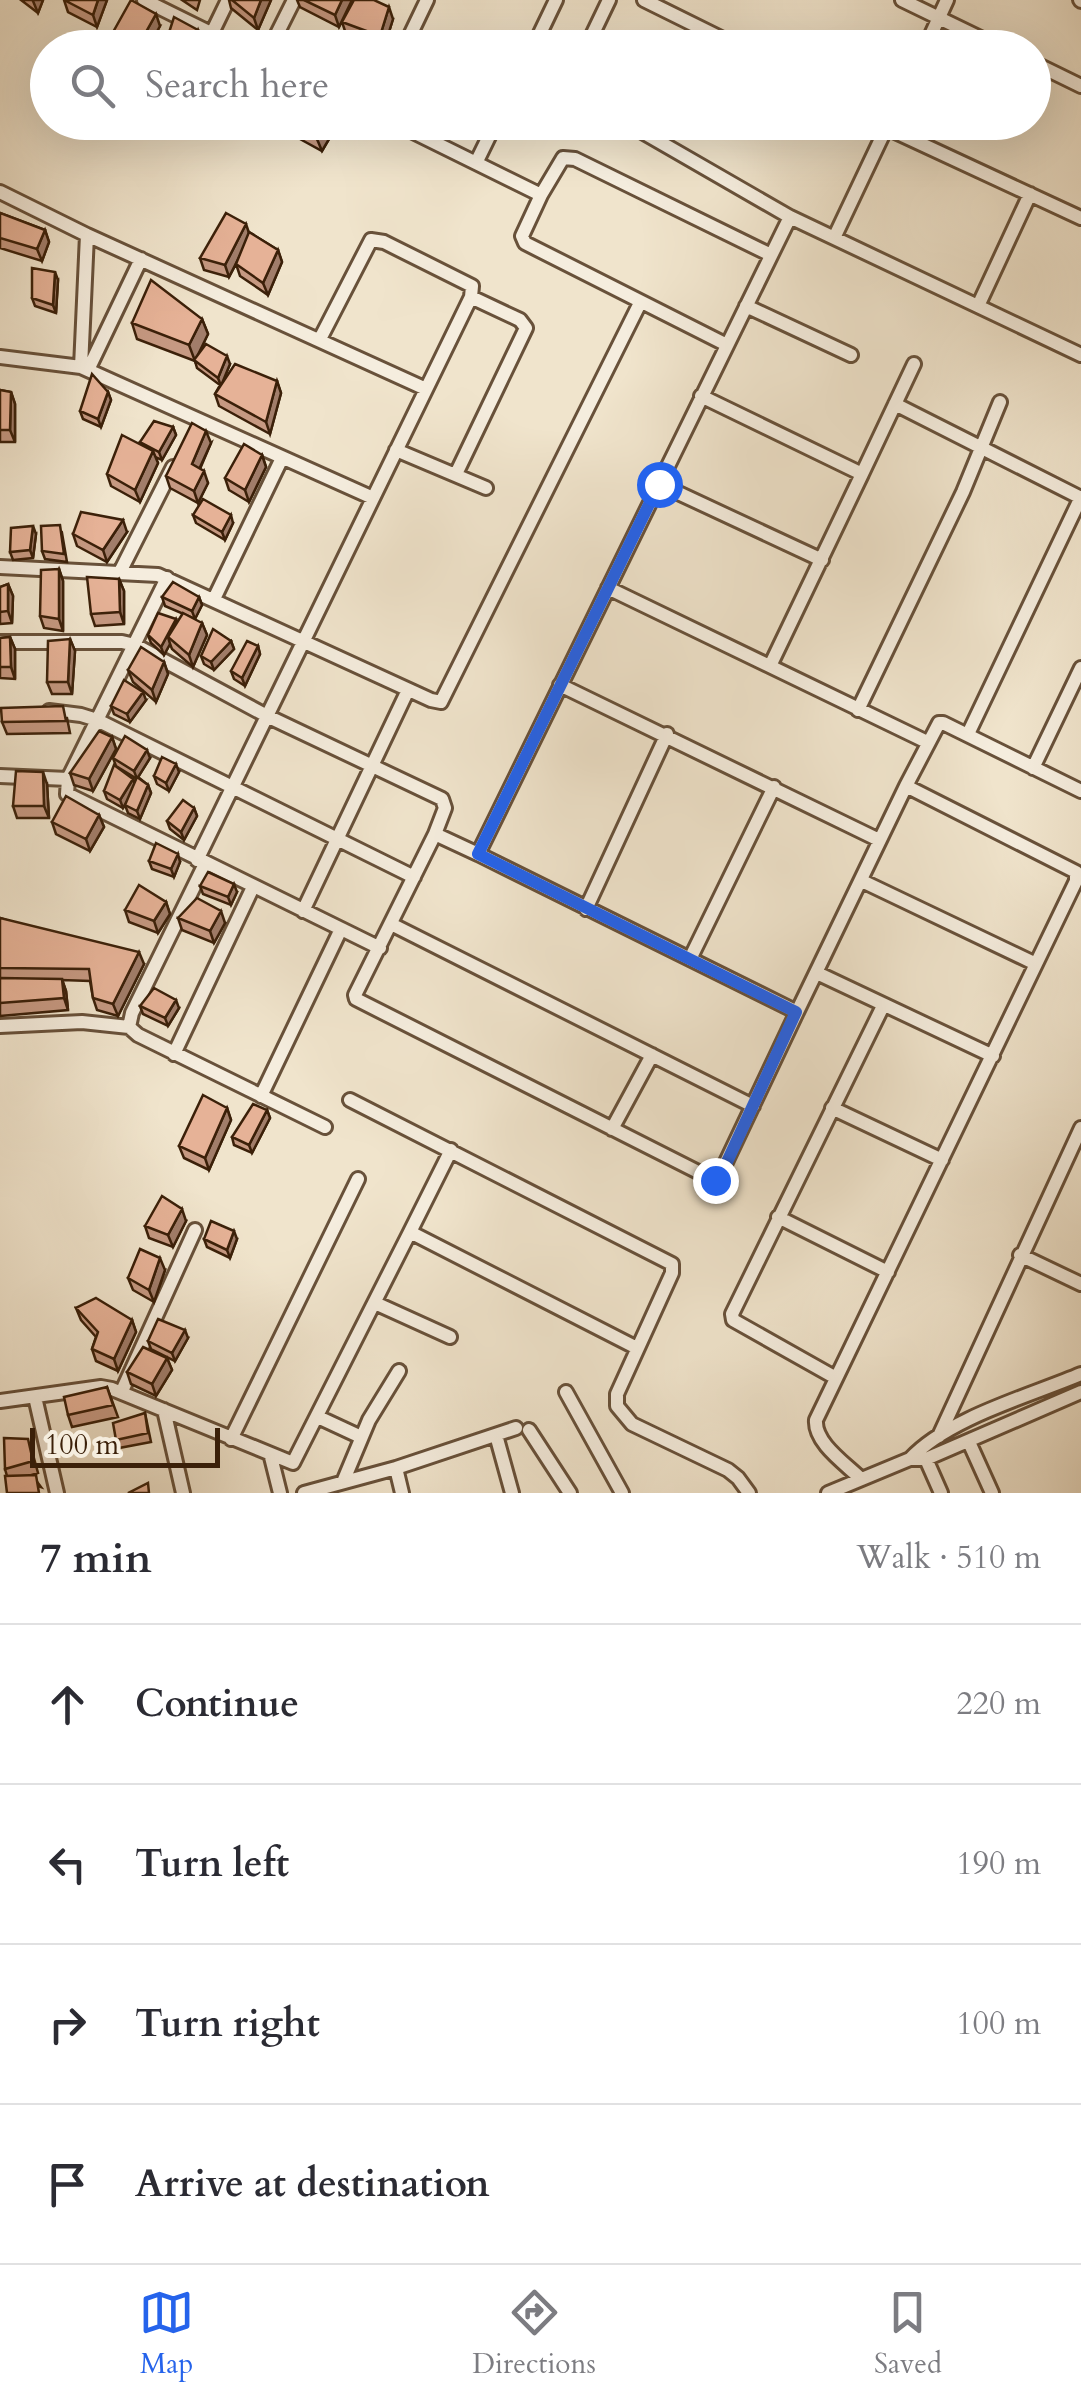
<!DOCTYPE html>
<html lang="en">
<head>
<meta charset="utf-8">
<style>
	:root { --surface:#fff; --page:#f7f7f7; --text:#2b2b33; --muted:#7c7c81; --line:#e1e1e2; --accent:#2563eb }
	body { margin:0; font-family:Cardo,serif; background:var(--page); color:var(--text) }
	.scale { position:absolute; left:30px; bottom:25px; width:190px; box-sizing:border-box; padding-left:10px; border:5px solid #3b2009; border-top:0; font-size:28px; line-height:35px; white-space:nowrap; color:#3b2009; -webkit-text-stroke:8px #f5edde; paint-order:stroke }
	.stop { position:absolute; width:30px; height:30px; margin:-22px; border:8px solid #2563eb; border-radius:50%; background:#fff }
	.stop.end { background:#2563eb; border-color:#fff; box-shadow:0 2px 10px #0008 }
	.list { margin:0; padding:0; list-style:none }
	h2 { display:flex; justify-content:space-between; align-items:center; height:130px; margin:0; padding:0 40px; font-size:42px }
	h2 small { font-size:32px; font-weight:400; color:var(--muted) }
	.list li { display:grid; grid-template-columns:65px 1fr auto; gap:30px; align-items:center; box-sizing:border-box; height:160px; padding:0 40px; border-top:2px solid var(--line) }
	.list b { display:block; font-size:38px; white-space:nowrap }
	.list em { font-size:32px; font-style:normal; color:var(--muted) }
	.icon { flex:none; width:55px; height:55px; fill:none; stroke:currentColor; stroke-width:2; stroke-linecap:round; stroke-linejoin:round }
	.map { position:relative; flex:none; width:1081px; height:1493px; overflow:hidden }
	.search { position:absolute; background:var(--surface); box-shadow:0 10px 40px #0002; left:30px; right:30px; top:30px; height:110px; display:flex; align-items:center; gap:25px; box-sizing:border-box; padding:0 35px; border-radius:55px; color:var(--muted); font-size:38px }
	.sheet { height:770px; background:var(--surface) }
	nav { display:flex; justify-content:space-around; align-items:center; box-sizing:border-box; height:140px; border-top:2px solid var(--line); background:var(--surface); font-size:28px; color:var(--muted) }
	nav a { display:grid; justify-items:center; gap:5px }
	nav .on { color:var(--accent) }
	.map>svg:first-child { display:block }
</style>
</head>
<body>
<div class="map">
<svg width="1081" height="1493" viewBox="0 0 1081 1493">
	<rect width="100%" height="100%" fill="#f0e4cc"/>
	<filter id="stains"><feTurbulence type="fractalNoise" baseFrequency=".002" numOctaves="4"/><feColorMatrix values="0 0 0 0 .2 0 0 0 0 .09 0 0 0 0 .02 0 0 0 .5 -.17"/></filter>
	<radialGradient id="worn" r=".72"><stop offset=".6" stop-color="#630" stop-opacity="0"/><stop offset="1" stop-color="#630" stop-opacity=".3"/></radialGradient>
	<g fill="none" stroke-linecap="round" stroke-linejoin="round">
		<g stroke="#68513a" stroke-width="18">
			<path id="minor" d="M144 0 241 48
				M644 0 741 48
				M902 0 1001 48
				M1080 0 1081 1
				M212 33 228 0
				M270 48 294 0
				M404 48 427 0
				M533 48 556 0
				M586 48 609 0
				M925 48 947 0
				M1034 63 1081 86
				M393 122 541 195 563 158 575 159 771 255
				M632 126 790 217
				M887 128 1081 218
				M476 163 496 122
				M0 192 87 235 426 389
				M541 195 522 236 525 243 727 345
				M835 236 889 122
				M746 306 851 355
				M978 306 1030 194
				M0 357 81 367 373 498
				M81 367 87 235
				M88 370 141 259
				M701 396 862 474 770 666
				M895 404 1081 498
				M396 450 486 488
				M456 474 526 328 520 320 471 297
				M862 474 914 364
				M659 484 822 560
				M0 567 158 575 431 700 441 702 640 303
				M120 572 173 467
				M167 578 68 779 67 794 380 948
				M608 588 927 742
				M214 599 282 458
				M0 642H122L135 645 267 716 442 799 445 808 435 834 355 995 356 999 710 1178 718 1179 797 1012 478 854 790 217 1081 355
				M560 685 879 840
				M858 710 963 492 1000 402
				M49 711 81 715 97 720 414 877
				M968 734 1081 497
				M1033 768 1081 668
				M0 776 68 779
				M906 786 939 723H943L1081 791
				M435 834 478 854
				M197 860 471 297 472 286 384 242 371 240 320 339
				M205 864 132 1013 129 1027 138 1035 325 1127
				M862 881 1036 964
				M586 909 667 734
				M303 911 408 690
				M391 924 753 1106
				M690 959 774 787
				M817 973 993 1056
				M797 1012 906 786 1076 872V881L816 1420C814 1443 846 1464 861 1479
				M0 1026 82 1022 129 1027
				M174 1054 253 887
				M261 1096 341 929
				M350 1100 672 1264V1273L617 1394V1406L632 1424 728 1470 738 1478 749 1493
				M832 1108 942 1160
				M612 1129 652 1055
				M451 1150 410 1232 635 1347
				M778 1217 888 1272
				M1020 1255 1081 1284
				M375 1303 450 1337
				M836 1378 733 1320 732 1314 883 1006
				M122 1391 195 1230
				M566 1392 622 1493
				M35 1397 57 1493
				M0 1401 101 1387 112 1389 293 1463 410 1232
				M164 1410 183 1493
				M318 1417 361 1437
				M529 1430 570 1493
				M496 1435 512 1493
				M939 1436 1081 1128
				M231 1439 358 1179
				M969 1442 992 1493
				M271 1457 280 1493
				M910 1459C948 1418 1029 1396 1081 1374
				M926 1459 941 1493
				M396 1468 402 1493
				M343 1482 369 1420 399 1371
				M304 1493 396 1468 516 1428
				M828 1493 910 1459H926L1081 1392"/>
		</g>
		<use href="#minor" stroke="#f5edde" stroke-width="12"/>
	</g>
	<path fill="#c69982" stroke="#3b2009" stroke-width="2.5" d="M21 0H43L38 13Z
		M64 0H107L97 27 68 12Z
		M182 0H200L197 10Z
		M229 0H271L258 30 231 8Z
		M297 0H352L339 27 300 7Z
		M393 19 384 48 346 34 342 22Z
		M160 26 148 48H120L116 46 112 34Z
		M285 122H339L322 151 289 133Z
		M0 213 45 230 49 242 42 261 0 248Z
		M249 232 278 250 282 262 268 295 240 276 236 264 229 277 204 270 200 258Z
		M58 280 56 313 35 306 32 298Z
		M202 319 208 334 198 354 230 364 222 383 277 381 281 393 270 434 219 406 215 394 220 385 197 368 195 361 137 339 132 323Z
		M0 390 11 392 15 404V442H0Z
		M108 392 111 400 101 427 83 419 80 411Z
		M173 427 176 435 162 460 155 457 158 463 140 502 111 486 107 474 141 445 140 442Z
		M211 443 200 469 208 483 198 503 170 488 166 476Z
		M262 455 266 467 249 502 229 490 225 478Z
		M193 515 233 523 225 540 196 523Z
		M127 532 107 562 77 546 73 534Z
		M62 533 67 562 45 559 42 551Z
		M36 534 33 558 13 560 10 552Z
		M59 569 63 581V631L44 628 40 616Z
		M119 579 124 591V624L95 626 91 614Z
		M8 584 13 596 12 623 0 624V587Z
		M162 597H199L202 605 195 619 165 606Z
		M177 622 202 623 207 635 193 667 172 649 170 644 164 655 151 643 148 635Z
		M10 637 15 649V679L0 678V638Z
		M70 639 75 651 72 694H52L47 682Z
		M231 641 234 649 214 670 204 664 201 656Z
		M258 646 260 654 245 686 234 679 231 671Z
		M164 662 168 674 156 702 133 682 128 670Z
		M146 700 130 722 114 714 111 706Z
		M67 718 70 733 7 734 2 722Z
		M112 737 116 749 93 791 74 785 70 773Z
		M113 758H150L138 777 148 785 151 793 140 819 128 813 125 805 123 808 107 799 104 791 133 779 135 783 137 779 116 766Z
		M179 772 169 791 157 784 154 776Z
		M47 784 49 818H17L13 806Z
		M194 808 197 816 184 840 170 829 167 821Z
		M99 815 104 827 90 851 56 834 52 822Z
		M149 861 180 862 174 877 152 869Z
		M200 886 237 892 231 905 203 894Z
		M166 902 170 914 158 933 129 922 125 910Z
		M0 918 144 964 118 1016 97 1010 93 998 90 981 62 980 66 991 68 1010 0 1016Z
		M178 918 225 923 214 943 182 930Z
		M140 1006 179 1008 168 1026 143 1014Z
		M227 1108 231 1120 209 1170 184 1158 179 1146Z
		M267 1110 270 1118 252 1153 234 1145 232 1137Z
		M186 1221 173 1247 149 1238 145 1226Z
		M204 1239H237L230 1258 207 1247Z
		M165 1270 154 1302 133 1290 128 1278Z
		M76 1308 132 1320 136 1332 118 1371 96 1361 92 1349 96 1337 81 1320Z
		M188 1338 175 1361 151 1349 148 1341Z
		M167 1358 172 1370 156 1396 131 1384 127 1372Z
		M107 1387 118 1417 72 1427 68 1415Z
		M145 1413 151 1442 119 1448 116 1440Z
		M32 1451 38 1473 32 1475 41 1487 7 1476 5 1469Z"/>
	<path fill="#a17d6a" stroke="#3b2009" stroke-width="2.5" d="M34 0H43L38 13 33 1Z
		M98 0H107L97 27 93 15Z
		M261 0H271L258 30 254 18Z
		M342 0H352L339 27 335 15Z
		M389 7 393 19 384 48 380 36Z
		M156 14 160 26 148 48H137Z
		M198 30 202 42 199 48H190Z
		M327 122H339L322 151 317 139Z
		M246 224 250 236 229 277 225 265Z
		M45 230 49 242 42 261 37 249Z
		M278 250 282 262 268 295 263 283Z
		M55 272 58 280 56 313 53 305Z
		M202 319 208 334 195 361 189 345Z
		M227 356 230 364 221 386 218 378Z
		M277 381 281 393 270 434 266 422Z
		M11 392 15 404V442L10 430Z
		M108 392 111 400 101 427 98 419Z
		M173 427 176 435 162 460 159 452Z
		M206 431 211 443 196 476 192 464Z
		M153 451 158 463 140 502 135 490Z
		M262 455 266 467 249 502 245 490Z
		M204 471 208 483 198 503 194 491Z
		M231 515 233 523 225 540 222 532Z
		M123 520 127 532 107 562 103 550Z
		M33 526 36 534 33 558 30 550Z
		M59 569 63 581V631L59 619Z
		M119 579 124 591V624L120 612Z
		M8 584 13 596 12 623 8 611Z
		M199 597 202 605 195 619 192 611Z
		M176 619 179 627 168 637 170 644 164 655 161 647Z
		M202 623 207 635 193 667 189 655Z
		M10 637 15 649V679L11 667Z
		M70 639 75 651 72 694 68 682Z
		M231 641 234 649 214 670 211 662Z
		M258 646 260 654 245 686 242 678Z
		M164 662 168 674 156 702 152 690Z
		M143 692 146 700 130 722 127 714Z
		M112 737 116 749 93 791 89 779Z
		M147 750 150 758 137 779 134 771Z
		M176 764 179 772 169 791 166 783Z
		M43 772 47 784 49 818 44 806Z
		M133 779 136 787 123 808 120 800Z
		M148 785 151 793 140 819 137 811Z
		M194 808 197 816 184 840 181 832Z
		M99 815 104 827 90 851 86 839Z
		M178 854 180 862 174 877 171 869Z
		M234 884 237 892 231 905 228 897Z
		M166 902 170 914 158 933 154 921Z
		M221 911 225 923 214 943 210 931Z
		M139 952 144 964 118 1016 113 1004Z
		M62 979 66 991 68 1010 64 998Z
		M176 1000 179 1008 168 1026 165 1018Z
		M227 1108 231 1120 209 1170 205 1158Z
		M267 1110 270 1118 252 1153 249 1145Z
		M182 1209 186 1221 173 1247 168 1235Z
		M234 1231 237 1239 230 1258 227 1250Z
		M160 1258 165 1270 154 1302 149 1290Z
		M132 1320 136 1332 118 1371 114 1359Z
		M185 1330 188 1338 175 1361 172 1353Z
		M167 1358 172 1370 156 1396 152 1384Z"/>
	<path fill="#e6b297" stroke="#3b2009" stroke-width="2.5" d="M64 0H98L93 15Z
		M131 0 156 14 137 48 112 34Z
		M232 0H261L254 18Z
		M304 0H342L335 15Z
		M354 0H374L389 7 380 36 342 22Z
		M174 17 198 30 190 48H164Z
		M287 122H327L317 139Z
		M0 213 45 230 37 249 0 238Z
		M226 213 246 224 225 265 200 258Z
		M249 232 278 250 263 283 236 264Z
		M32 268 55 272 53 305 32 298Z
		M151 280 202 319 189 345 132 323Z
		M206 344 227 356 218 378 194 360Z
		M235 364 277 381 266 422 215 394Z
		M92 374 108 392 98 419 80 411Z
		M0 390 11 392 10 430H0Z
		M154 421 173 427 159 452 140 442Z
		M192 423 206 431 192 464 204 471 194 491 166 476Z
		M122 435 153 451 135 490 107 474Z
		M244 444 262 455 245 490 225 478Z
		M203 499 231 515 222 532 193 515Z
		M81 512 123 520 103 550 73 534Z
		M60 525 64 554 42 551 41 526Z
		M33 526 30 550 10 552 11 528Z
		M59 569V619L40 616 41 570Z
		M87 577 119 579 120 612 91 614Z
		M173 582 199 597 192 611 162 597Z
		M8 584V611L0 612V587Z
		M158 613 176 619 161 647 148 635Z
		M183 613 202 623 189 655 168 637Z
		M213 629 231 641 211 662 201 656Z
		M10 637 11 667H0V638Z
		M70 639 68 682H47L48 641Z
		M247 641 258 646 242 678 231 671Z
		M141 647 164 662 152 690 128 670Z
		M124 680 143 692 127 714 111 706Z
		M63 706 66 721 2 722 1 708Z
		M99 731 112 737 89 779 70 773Z
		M125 736 147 750 134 771 113 758Z
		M162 757 176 764 166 783 154 776Z
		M114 765 133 779 120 800 104 791Z
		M16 771 43 772 44 806H13Z
		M137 777 148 785 137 811 125 805Z
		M66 796 99 815 86 839 52 822Z
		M183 800 194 808 181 832 167 821Z
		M156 843 178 854 171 869 149 861Z
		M208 872 234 884 228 897 200 886Z
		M139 885 166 902 154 921 125 910Z
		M197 898 221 911 210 931 178 918Z
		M0 918 139 952 113 1004 93 998 89 969 0 968Z
		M0 978 62 979 64 998 0 1003Z
		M154 988 176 1000 165 1018 140 1006Z
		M203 1095 227 1108 205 1158 179 1146Z
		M253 1104 267 1110 249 1145 232 1137Z
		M162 1196 182 1209 168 1235 145 1226Z
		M211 1221 234 1231 227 1250 204 1239Z
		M140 1249 160 1258 149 1290 128 1278Z
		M96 1298 132 1320 114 1359 92 1349 98 1332 76 1308Z
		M158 1319 185 1330 172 1353 148 1341Z
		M143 1347 167 1358 152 1384 127 1372Z
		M107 1387 113 1405 68 1415 64 1397Z
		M145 1413 148 1433 116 1440 113 1423Z
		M4 1438 28 1439 33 1461 5 1469Z
		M36 1475 39 1493H7L5 1476Z
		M148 1483 149 1493H128Z"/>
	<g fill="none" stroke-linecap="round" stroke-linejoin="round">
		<path stroke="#2563eb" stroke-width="12" d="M659 484 478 854 796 1012 721 1175 715 1180"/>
	</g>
	<rect width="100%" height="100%" filter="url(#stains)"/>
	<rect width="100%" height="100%" fill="url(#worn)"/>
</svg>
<div class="scale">100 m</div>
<div class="stop" style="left:659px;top:484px"></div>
<div class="stop end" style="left:715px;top:1180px"></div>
<div class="search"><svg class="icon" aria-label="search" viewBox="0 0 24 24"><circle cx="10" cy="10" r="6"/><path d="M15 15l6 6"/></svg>Search here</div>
</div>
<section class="sheet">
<h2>7 min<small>Walk · 510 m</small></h2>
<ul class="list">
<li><svg class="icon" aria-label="ahead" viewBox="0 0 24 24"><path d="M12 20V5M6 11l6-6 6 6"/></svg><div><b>Continue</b></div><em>220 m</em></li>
<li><svg class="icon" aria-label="left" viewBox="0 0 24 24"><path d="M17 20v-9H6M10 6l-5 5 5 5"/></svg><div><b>Turn left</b></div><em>190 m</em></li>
<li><svg class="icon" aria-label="right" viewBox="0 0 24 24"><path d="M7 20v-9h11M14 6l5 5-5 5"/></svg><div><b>Turn right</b></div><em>100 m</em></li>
<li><svg class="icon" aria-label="arrive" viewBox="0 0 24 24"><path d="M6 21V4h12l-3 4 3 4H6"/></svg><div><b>Arrive at destination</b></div></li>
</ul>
</section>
<nav>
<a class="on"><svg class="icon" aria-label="map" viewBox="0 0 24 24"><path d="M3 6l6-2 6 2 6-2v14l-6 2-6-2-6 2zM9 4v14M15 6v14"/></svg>Map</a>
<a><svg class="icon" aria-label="directions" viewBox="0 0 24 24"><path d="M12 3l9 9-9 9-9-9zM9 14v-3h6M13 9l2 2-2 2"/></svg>Directions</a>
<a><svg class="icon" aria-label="saved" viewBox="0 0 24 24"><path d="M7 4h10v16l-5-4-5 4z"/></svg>Saved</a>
</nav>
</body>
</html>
